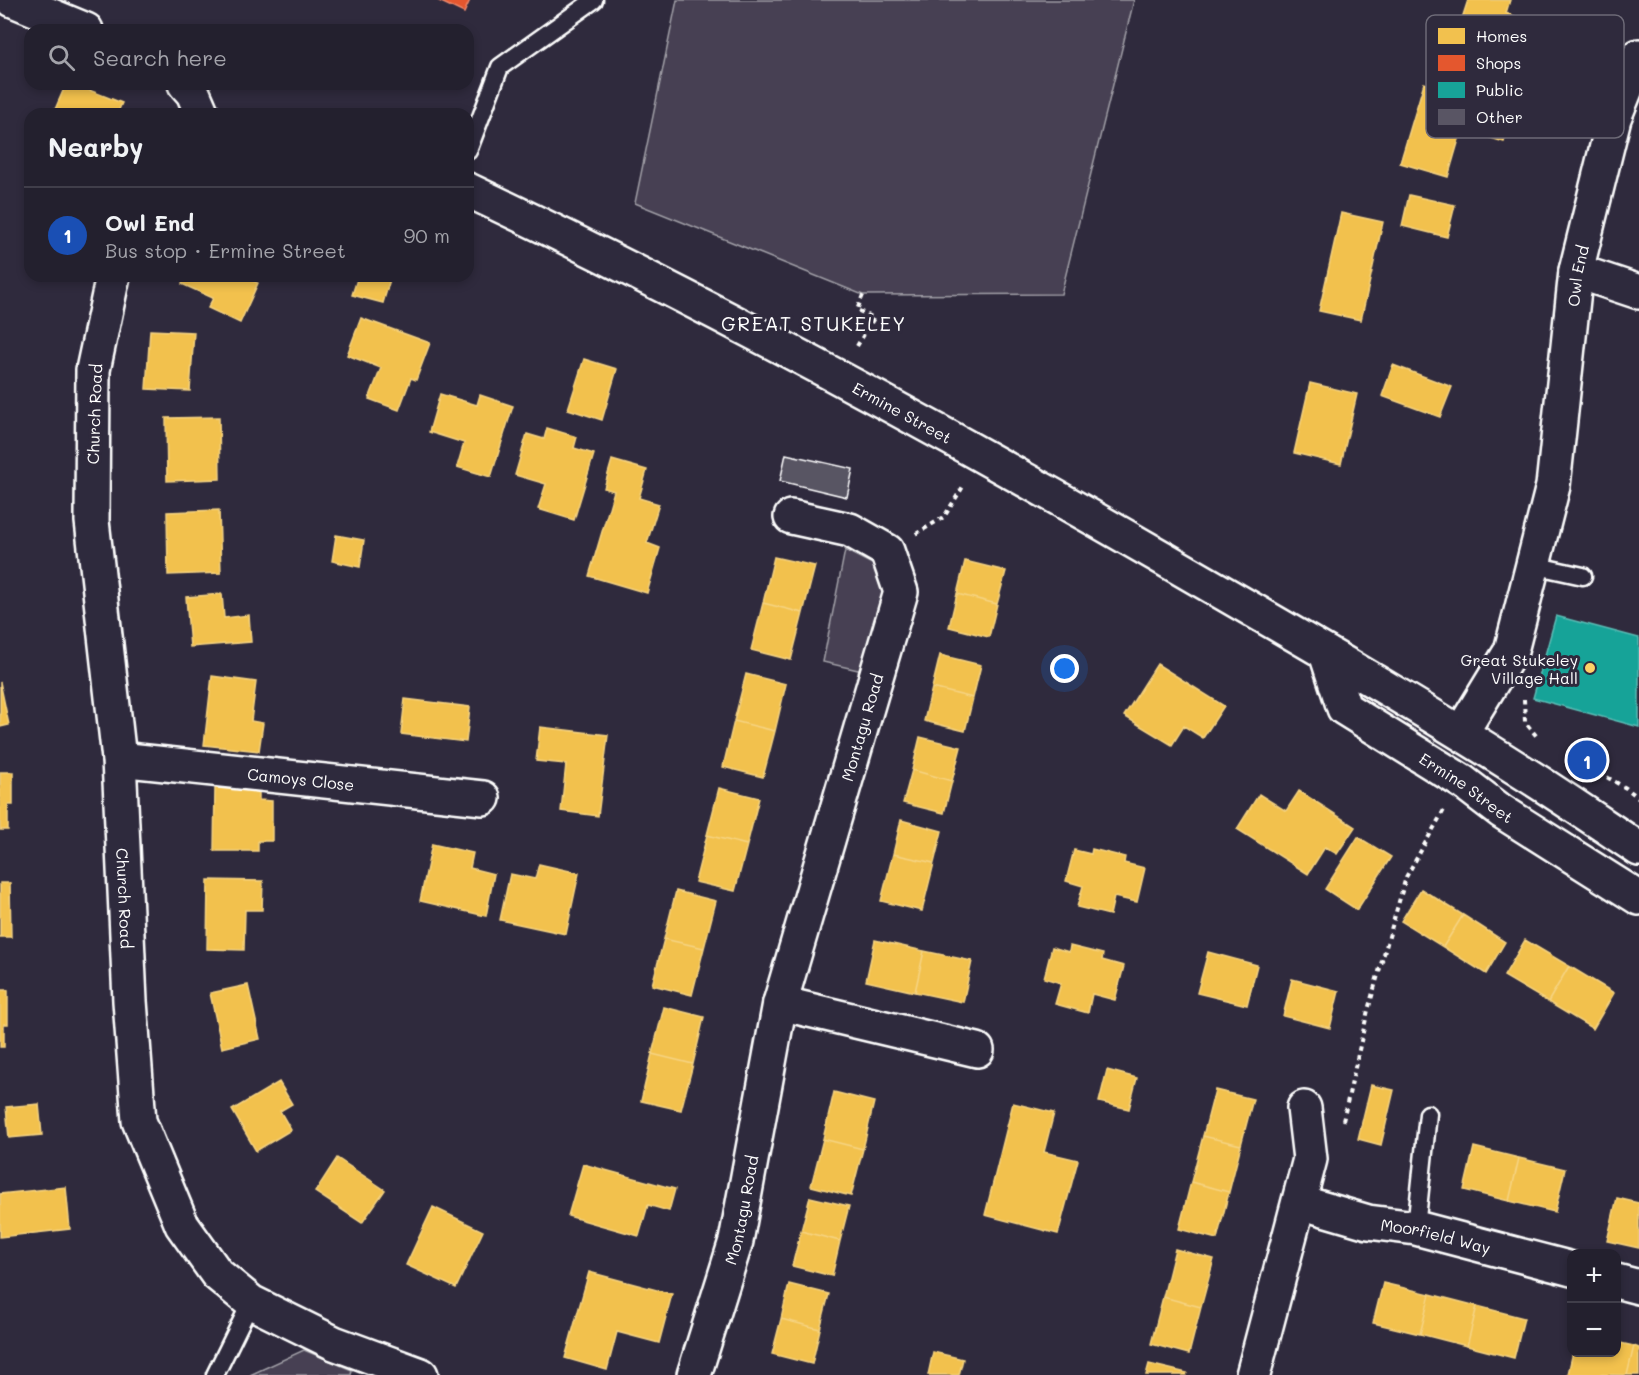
<!DOCTYPE html>
<html lang="en">
<head>
<meta charset="utf-8">
<style>
	:root { --surface:#23202e; --page:#2b2836; --text:#f1f3f6; --muted:#a3a3aa; --line:#403e4a; --accent:#ea580c }
	body { margin:0; font-family:Mali,sans-serif; background:var(--page); color:var(--text) }
	.controls { position:absolute; right:18px; bottom:18px; display:grid; overflow:hidden; border-radius:12px; box-shadow:0 3px 9px #0003 }
	.controls button { width:54px; height:54px; display:grid; place-items:center; padding:0; border:0; border-bottom:2px solid var(--line); background:var(--surface); color:var(--text); font:30px sans-serif }
	.you { position:absolute; left:1065px; top:669px; width:21px; height:21px; margin:-15px; border:4px solid #fff; border-radius:50%; background:#1a73e8; box-shadow:0 0 0 9px #1a73e833 }
	.badge { display:grid; place-items:center; width:39px; height:39px; border-radius:50%; background:var(--accent); color:#fff; font-size:20px; font-weight:700 }
	.pin { position:absolute; translate:-50% -50%; border:3px solid #fff; box-shadow:0 2px 6px #0006 }
	.list { margin:0; padding:0; list-style:none }
	h2 { display:flex; justify-content:space-between; align-items:center; height:78px; margin:0; padding:0 24px; font-size:26px }
	h2 small { font-size:20px; font-weight:400; color:var(--muted) }
	.list li { display:grid; grid-template-columns:39px 1fr auto; gap:18px; align-items:center; box-sizing:border-box; height:96px; padding:0 24px; border-top:2px solid var(--line) }
	.list b { display:block; font-size:22px; white-space:nowrap }
	.list p { margin:0; font-size:20px; white-space:nowrap; color:var(--muted) }
	.list em { font-size:20px; font-style:normal; color:var(--muted) }
	.icon { flex:none; width:33px; height:33px; fill:none; stroke:currentColor; stroke-width:2; stroke-linecap:round; stroke-linejoin:round }
	.map { position:relative; flex:none; width:1639px; height:1375px; overflow:hidden }
	.search { position:absolute; background:var(--surface); box-shadow:0 3px 9px #0003; left:24px; top:24px; width:450px; height:66px; display:flex; align-items:center; gap:15px; box-sizing:border-box; padding:0 21px; border-radius:18px; color:var(--muted); font-size:22px }
	.panel { position:absolute; background:var(--surface); box-shadow:0 3px 9px #0003; left:24px; top:108px; width:450px; height:174px; border-radius:18px }
	.map>svg:first-child { display:block }
</style>
</head>
<body>
<div class="map">
<svg width="1639" height="1375" viewBox="0 0 1639 1375">
	<rect width="100%" height="100%" fill="#2f2a3d"/>
	<filter id="ink" filterUnits="userSpaceOnUse"><feTurbulence type="fractalNoise" baseFrequency=".0167" numOctaves="2"/><feDisplacementMap in="SourceGraphic" scale="12" xChannelSelector="R" yChannelSelector="G"/><feConvolveMatrix kernelMatrix="1 2 1 2 8 2 1 2 1" color-interpolation-filters="sRGB"/></filter>
	<g filter="url(#ink)">
		<path fill="#464152" stroke="#a2a0a8" stroke-width="1.5" d="M677 0H1134L1061 294 863 295 635 203Z
			M845 550 876 566 885 589 867 672 823 662Z
			M304 1350 352 1370 351 1375H250Z"/>
		<path fill="#f2c14e" stroke="#f6d483" stroke-width="1.5" d="M1468 0H1510L1506 13 1516 17 1505 52 1456 37Z
			M1424 83 1514 109 1504 142 1462 129 1448 177 1400 163Z
			M66 84H74L122 103 117 114H53Z
			M1409 195 1455 205 1447 237 1402 226Z
			M1341 213 1383 222 1361 320 1319 311Z
			M185 276H243L258 283 240 323 208 308 213 298 182 284Z
			M358 276H391L383 303 352 295Z
			M361 318 430 343 416 380 411 378 399 410 369 399 381 368 347 355Z
			M150 330 194 332 190 391 146 389Z
			M584 359 617 369 602 420 568 409Z
			M1393 365 1452 387 1440 417 1382 396Z
			M1310 383 1357 394 1341 464 1294 453Z
			M440 394 477 405 480 395 513 406 491 477 457 467 464 443 429 432Z
			M219 417 220 479 167 481 166 418Z
			M547 428 577 437 574 448 594 454 574 520 538 509 546 484 515 475 527 434 544 439Z
			M612 460 647 470 639 498 659 504 647 543 660 548 647 593 589 576 614 491 604 488Z
			M219 510 221 573 168 575 167 512Z
			M336 535 364 540 360 567 332 561Z
			M774 557 815 566 803 613 763 603Z
			M965 561 1006 571 997 604 957 594Z
			M222 594 224 618 249 615 251 642 190 647 186 597Z
			M957 594 997 604 989 637 949 627Z
			M763 603 803 613 791 660 751 650Z
			M940 655 981 665 973 698 932 688Z
			M1157 664 1224 706 1203 738 1184 726 1172 745 1124 716Z
			M746 674 786 684 775 731 734 721Z
			M212 676 256 682 251 721 263 723 259 751 204 745Z
			M0 682 9 725 0 727Z
			M932 688 973 698 965 731 924 721Z
			M405 699 470 707 466 742 401 734Z
			M734 721 775 731 763 777 723 767Z
			M540 727 608 735 598 816 561 811 566 764 536 761Z
			M920 737 961 747 952 781 912 770Z
			M912 770 952 781 944 813 903 803Z
			M0 772H13V805H8V830H0Z
			M215 788 259 789V800L272 801V841H258V851H214Z
			M719 788 759 798 747 845 707 835Z
			M1299 791 1355 827 1337 854 1325 847 1308 874 1237 829 1259 794 1286 811Z
			M901 820 942 831 934 863 893 854Z
			M707 835 747 845 735 891 695 882Z
			M1358 837 1391 857 1357 910 1325 889Z
			M432 844 473 853 470 868 494 874 486 916 420 901Z
			M1092 849 1125 857 1124 863 1145 868 1137 902 1114 897 1110 915 1077 907 1083 886 1066 881 1074 850 1091 854Z
			M893 854 934 863 922 911 881 901Z
			M539 864 579 873 566 934 500 920 510 874 535 879Z
			M208 880 263 881 262 910H245L244 950 207 949Z
			M0 883H10L11 937H0Z
			M1421 889 1463 915 1443 947 1401 921Z
			M676 891 716 901 704 948 664 939Z
			M1463 915 1505 942 1486 974 1443 947Z
			M664 939 704 948 692 995 652 985Z
			M875 940 924 951 915 992 866 981Z
			M1525 940 1569 966 1548 1002 1504 976Z
			M1070 946 1103 954 1102 960 1124 966 1115 1000 1092 994 1088 1013 1055 1004 1061 983 1044 978 1052 947 1069 952Z
			M924 951 972 961 963 1002 915 992Z
			M1208 952 1257 965 1247 1005 1197 993Z
			M1569 966 1614 993 1593 1029 1548 1002Z
			M1292 979 1339 991 1330 1028 1283 1016Z
			M248 985 260 1039 222 1048 210 993Z
			M0 990H8V1024H4V1047H0Z
			M664 1007 704 1017 693 1064 652 1054Z
			M652 1054 693 1064 681 1110 641 1101Z
			M1107 1070 1137 1078 1129 1109 1099 1102Z
			M279 1082 292 1104 280 1111 291 1130 256 1151 232 1110Z
			M1371 1085 1394 1090 1381 1145 1358 1139Z
			M1215 1090 1253 1099 1241 1145 1203 1136Z
			M834 1092 874 1102 863 1149 823 1139Z
			M1013 1103 1054 1113 1044 1152 1078 1160 1058 1234 985 1215Z
			M39 1104 42 1135 9 1138 6 1107Z
			M1203 1136 1241 1145 1229 1192 1191 1182Z
			M823 1139 863 1149 851 1196 811 1186Z
			M1474 1147 1519 1158 1509 1201 1464 1190Z
			M337 1158 385 1190 362 1223 315 1192Z
			M1519 1158 1565 1169 1555 1212 1509 1201Z
			M583 1164 675 1189 669 1211 648 1205 639 1236 568 1216Z
			M1191 1182 1229 1192 1217 1239 1179 1229Z
			M66 1187 70 1229 0 1237V1194Z
			M810 1197 849 1206 840 1241 801 1231Z
			M1617 1198 1639 1203V1248L1607 1241Z
			M433 1207 483 1231 456 1288 406 1265Z
			M801 1231 840 1241 832 1276 792 1266Z
			M1175 1249 1214 1259 1201 1307 1163 1297Z
			M589 1272 672 1294 659 1343 617 1332 607 1370 565 1358Z
			M1383 1283 1430 1294 1420 1334 1373 1323Z
			M789 1284 829 1294 820 1329 781 1319Z
			M1430 1294 1477 1306 1467 1346 1420 1334Z
			M1163 1297 1201 1307 1189 1354 1151 1344Z
			M1477 1306 1524 1318 1514 1358 1467 1346Z
			M781 1319 820 1329 812 1364 772 1354Z
			M1616 1342 1634 1346 1627 1375 1568 1374 1573 1352H1616Z
			M1634 1346 1639 1348V1375H1627Z
			M933 1352 963 1359 959 1375H928Z
			M1149 1364 1187 1373 1186 1375H1146Z"/>
		<path fill="#e4572e" stroke="#ec896d" stroke-width="1.5" d="M437 0H470L464 13Z"/>
		<path fill="#17a398" stroke="#5dbfb7" stroke-width="1.5" d="M1556 616 1639 638V727L1533 698Z"/>
		<path fill="#595564" stroke="#fff" stroke-width="1.5" d="M786 454 853 469 847 497 780 481Z"/>
		<g fill="none" stroke-linecap="round" stroke-linejoin="round">
			<g stroke="#fff" stroke-width="21">
				<path id="lane" d="M468 151 500 67 594 0
					M1533 565 1583 576
					M1416 1228 1428 1114
					M215 1375 251 1302"/>
			</g>
			<g stroke="#fff" stroke-width="38">
				<g id="street">
					<path d="M1576 271 1639 292"/>
					<path id="s1" d="M113 276 93 370 92 521 119 759 130 1001 139 1121 182 1225 217 1274 251 1302 334 1343 421 1375"/>
					<path id="s2" d="M1326 653 1344 708 1463 782 1501 811 1639 898"/>
					<path id="s3" d="M1461 733 1511 651 1553 486 1576 271 1614 118 1639 56"/>
					<path id="s4" d="M119 759 483 798"/>
					<path d="M780 1003 977 1050"/>
					<path id="s5" d="M1300 1202 1368 1222 1416 1228 1572 1269"/>
					<path d="M1616 1281 1639 1287"/>
					<path id="s6" d="M694 1375 736 1241 780 1003 901 592 887 551 850 530 791 517"/>
					<path d="M1253 1375 1310 1159 1304 1108"/>
				</g>
			</g>
			<g stroke="#fff" stroke-width="38">
				<g id="secondary">
					<path d="M13 0 86 30"/>
					<path d="M185 84 193 93 202 114"/>
					<path id="s7" d="M468 190C705 302 934 426 1161 557 1282 627 1403 696 1521 771 1561 796 1600 823 1639 849"/>
				</g>
			</g>
			<path stroke="#fff" stroke-width="4" stroke-dasharray="4.5 4.5" stroke-linecap="butt" d="M857 346 874 318 857 310 863 295
				M916 534 944 517 964 485
				M1524 699 1525 722 1538 738
				M1568 755 1626 788 1639 798
				M1343 1121 1368 1010 1406 877 1444 810"/>
			<use href="#lane" stroke="#2f2a3d" stroke-width="16"/>
			<use href="#street" stroke="#2f2a3d" stroke-width="33"/>
			<use href="#secondary" stroke="#2f2a3d" stroke-width="33"/>
		</g>
	</g>
	<circle fill="#ffd166" stroke="#2f2a3d" stroke-width="2" cx="1590" cy="668" r="6"/>
	<g text-anchor="middle" dominant-baseline="central" stroke-width="6" stroke-linejoin="round" paint-order="stroke">
		<g font-size="16" fill="#fff" stroke="#2f2a3d">
			<text stroke="none"><textPath href="#s3" startOffset="478">Owl End</textPath></text>
			<text stroke="none"><textPath href="#s7" startOffset="488">Ermine Street</textPath></text>
			<text transform="translate(94 414) rotate(-88)">Church Road</text>
			<text stroke="none"><textPath href="#s6" startOffset="670">Montagu Road</textPath></text>
			<text stroke="none"><textPath href="#s4" startOffset="183">Camoys Close</textPath></text>
			<text stroke="none"><textPath href="#s2" startOffset="204">Ermine Street</textPath></text>
			<text stroke="none"><textPath href="#s1" startOffset="626">Church Road</textPath></text>
			<text stroke="none"><textPath href="#s6" startOffset="172">Montagu Road</textPath></text>
			<text stroke="none"><textPath href="#s5" startOffset="140">Moorfield Way</textPath></text>
		</g>
		<g font-size="16" fill="#fff" stroke="#2f2a3d" text-anchor="end">
			<text x="1578" y="659">Great Stukeley<tspan x="1578" dy="18">Village Hall</tspan></text>
		</g>
		<g font-size="20" letter-spacing="1.5" fill="#fff" stroke="#2f2a3d">
			<text x="814" y="323">GREAT STUKELEY</text>
		</g>
	</g>
	<rect x="1426" y="15" width="198" height="123" rx="9" fill="#2f2a3d" stroke="#6d6a77" stroke-width="1.5"/>
	<rect x="1438" y="28" width="27" height="16" fill="#f2c14e"/>
	<rect x="1438" y="55" width="27" height="16" fill="#e4572e"/>
	<rect x="1438" y="82" width="27" height="16" fill="#17a398"/>
	<rect x="1438" y="109" width="27" height="16" fill="#595564"/>
	<g font-size="16" fill="#fff">
		<text x="1476" y="42">Homes</text>
		<text x="1476" y="69">Shops</text>
		<text x="1476" y="96">Public</text>
		<text x="1476" y="123">Other</text>
	</g>
</svg>
<div class="controls">
<button>+</button>
<button>−</button>
</div>
<div class="you"></div>
<div class="pin badge" style="left:1587px;top:760px;background:#1a4fb4">1</div>
<div class="search"><svg class="icon" aria-label="search" viewBox="0 0 24 24"><circle cx="10" cy="10" r="6"/><path d="M15 15l6 6"/></svg>Search here</div>
<section class="panel">
<h2>Nearby<small></small></h2>
<ul class="list">
<li><span class="badge" style="background:#1a4fb4">1</span><div><b>Owl End</b><p>Bus stop · Ermine Street</p></div><em>90 m</em></li>
</ul>
</section>
</div>
</body>
</html>
